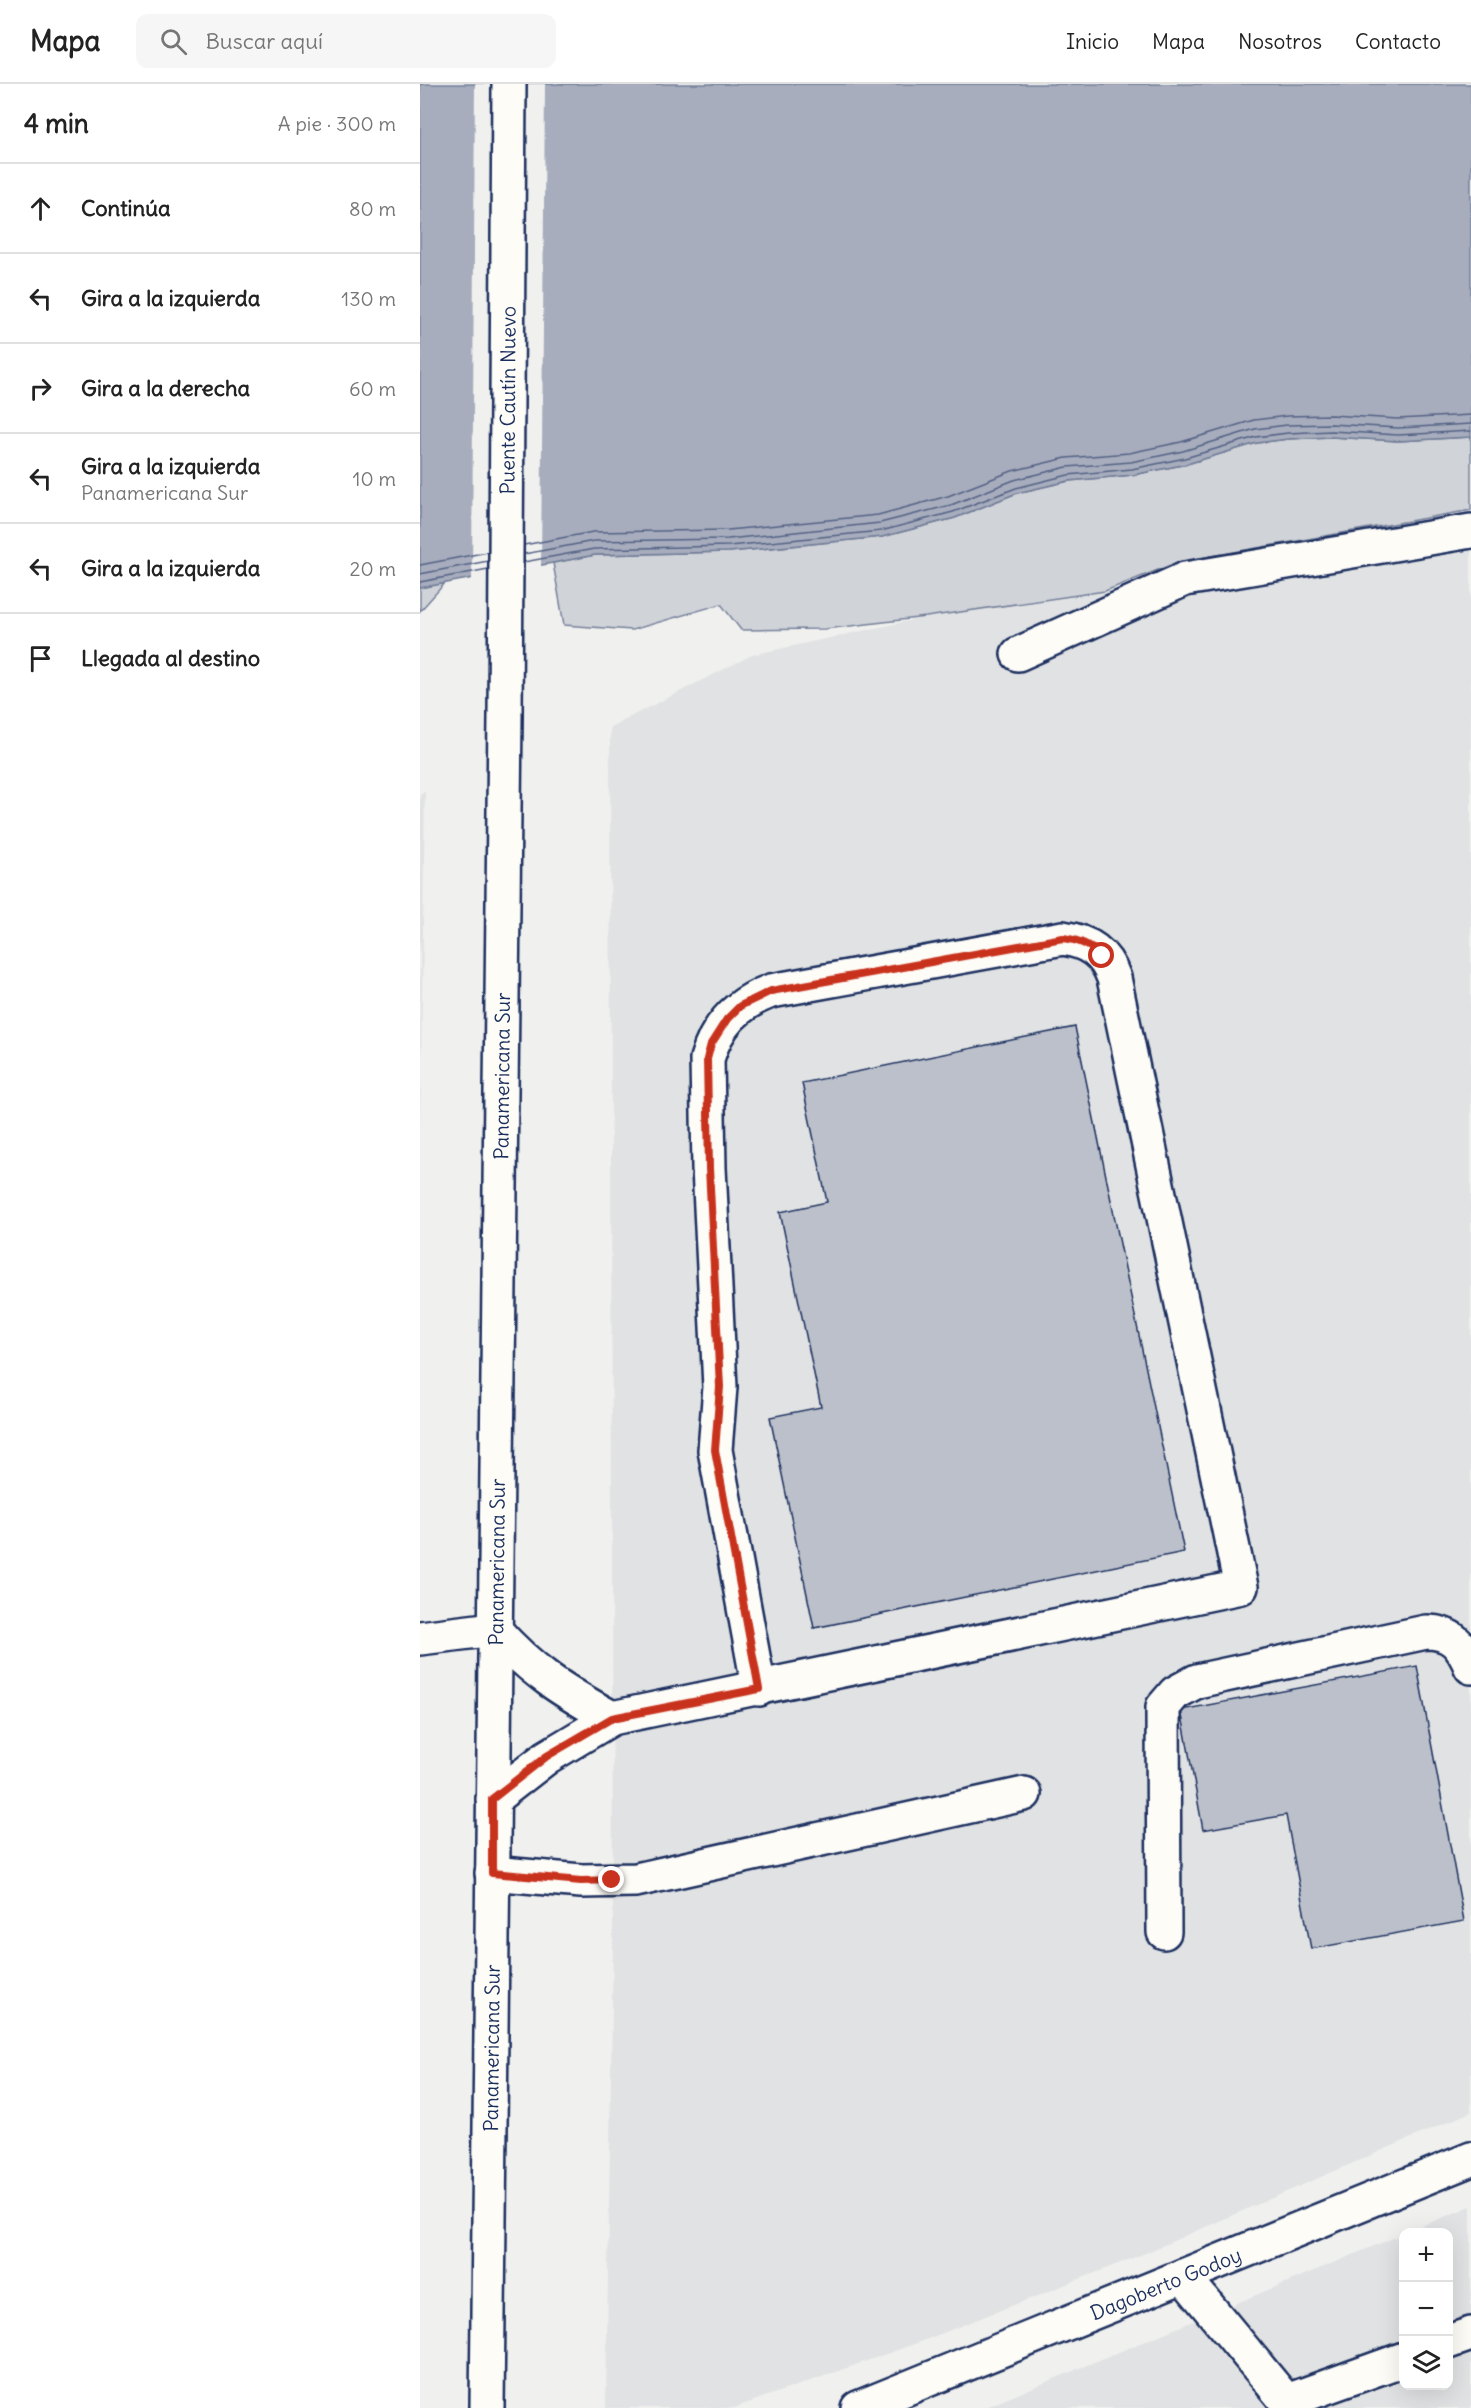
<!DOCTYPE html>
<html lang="es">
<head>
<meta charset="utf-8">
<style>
	:root { --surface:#fff; --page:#f6f6f6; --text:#222; --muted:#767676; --line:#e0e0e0 }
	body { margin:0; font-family:Delius,sans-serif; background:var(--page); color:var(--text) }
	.controls { position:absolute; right:18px; bottom:18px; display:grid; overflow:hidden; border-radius:12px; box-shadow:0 6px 24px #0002 }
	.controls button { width:54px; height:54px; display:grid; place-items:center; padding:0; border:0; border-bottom:2px solid var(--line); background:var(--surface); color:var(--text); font:30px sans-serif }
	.stop { position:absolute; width:18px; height:18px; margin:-14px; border:4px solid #c8321e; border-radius:50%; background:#fff }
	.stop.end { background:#c8321e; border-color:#fff; box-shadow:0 2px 6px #0008 }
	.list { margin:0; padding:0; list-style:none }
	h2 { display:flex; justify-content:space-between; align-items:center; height:78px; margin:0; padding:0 24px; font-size:26px }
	h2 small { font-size:20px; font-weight:400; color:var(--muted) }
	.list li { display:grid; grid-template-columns:39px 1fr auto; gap:18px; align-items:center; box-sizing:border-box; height:90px; padding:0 24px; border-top:2px solid var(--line) }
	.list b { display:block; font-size:22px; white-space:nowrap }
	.list p { margin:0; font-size:20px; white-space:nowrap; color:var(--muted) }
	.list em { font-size:20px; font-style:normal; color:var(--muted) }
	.icon { flex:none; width:33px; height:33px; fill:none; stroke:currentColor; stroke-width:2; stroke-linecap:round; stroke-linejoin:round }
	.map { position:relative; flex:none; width:1051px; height:2324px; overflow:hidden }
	header { display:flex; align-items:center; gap:36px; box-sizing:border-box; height:84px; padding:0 30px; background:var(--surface); border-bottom:2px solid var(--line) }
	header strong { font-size:28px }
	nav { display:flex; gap:33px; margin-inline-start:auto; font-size:21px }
	.search { width:420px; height:54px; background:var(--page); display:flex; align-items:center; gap:15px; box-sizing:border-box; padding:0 21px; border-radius:12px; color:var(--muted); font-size:22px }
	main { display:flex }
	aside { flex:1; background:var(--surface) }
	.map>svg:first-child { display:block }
</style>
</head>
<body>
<header>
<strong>Mapa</strong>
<div class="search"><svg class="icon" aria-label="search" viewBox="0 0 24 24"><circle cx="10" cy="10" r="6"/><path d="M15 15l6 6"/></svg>Buscar aquí</div>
<nav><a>Inicio</a><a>Mapa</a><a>Nosotros</a><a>Contacto</a></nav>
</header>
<main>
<aside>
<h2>4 min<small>A pie · 300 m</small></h2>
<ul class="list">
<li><svg class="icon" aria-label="ahead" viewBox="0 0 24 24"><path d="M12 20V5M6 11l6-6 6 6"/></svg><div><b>Continúa</b></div><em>80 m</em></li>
<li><svg class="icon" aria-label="left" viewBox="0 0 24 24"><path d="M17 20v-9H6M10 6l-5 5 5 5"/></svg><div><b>Gira a la izquierda</b></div><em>130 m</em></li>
<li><svg class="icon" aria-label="right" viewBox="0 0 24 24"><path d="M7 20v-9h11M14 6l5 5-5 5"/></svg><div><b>Gira a la derecha</b></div><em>60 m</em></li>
<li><svg class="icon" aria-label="left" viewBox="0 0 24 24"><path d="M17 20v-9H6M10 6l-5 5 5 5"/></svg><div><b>Gira a la izquierda</b><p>Panamericana Sur</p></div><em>10 m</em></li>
<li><svg class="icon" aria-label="left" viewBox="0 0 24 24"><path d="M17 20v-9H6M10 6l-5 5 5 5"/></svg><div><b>Gira a la izquierda</b></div><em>20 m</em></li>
<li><svg class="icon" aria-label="arrive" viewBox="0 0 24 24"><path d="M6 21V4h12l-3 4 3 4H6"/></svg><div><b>Llegada al destino</b></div></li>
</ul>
</aside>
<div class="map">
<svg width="1051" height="2324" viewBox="0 0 1051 2324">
	<rect width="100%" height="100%" fill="#f0f0ee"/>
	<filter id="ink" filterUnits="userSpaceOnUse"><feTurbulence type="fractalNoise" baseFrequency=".0167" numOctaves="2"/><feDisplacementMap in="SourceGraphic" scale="12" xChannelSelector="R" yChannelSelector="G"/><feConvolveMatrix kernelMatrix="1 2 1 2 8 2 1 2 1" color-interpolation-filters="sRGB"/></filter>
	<g filter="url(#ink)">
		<path fill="#e0e2e3" d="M1051 447V2028L723 2170 500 2258 314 2324H186L193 1856 190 643 332 571 506 533 765 495Z
			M5 707 0 1048V710Z
			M1051 2122V2324H564L983 2150 984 2302H1028V2148H987Z"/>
		<path fill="#d0d3d8" stroke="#76819b" stroke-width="1.5" d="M911 353 978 357 1051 353V426L758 478 685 507 506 533 405 545 321 546 301 520 212 546 144 541 133 479 175 471 309 468 462 453 535 434 597 409 649 397 713 391 767 380 837 359 868 355Z
			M25 499 0 527V504Z"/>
		<path fill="#a7adbd" stroke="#6f7b97" stroke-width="1.5" d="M0 0H1051V353L978 357 911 353 868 355 837 359 767 380 713 391 649 397 597 409 535 434 462 453 309 468 175 471 0 504Z"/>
		<path fill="#f0f0ee" d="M55 0H125L121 484 52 497Z"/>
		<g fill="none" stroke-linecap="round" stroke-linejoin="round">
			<path stroke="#536184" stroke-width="1.5" d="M104 461 173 448 308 446 458 431 528 412 592 387 646 374 709 369 761 358 834 336 867 332 911 331 978 335 1051 331
				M104 470 174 457 308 455 460 439 531 421 594 396 647 383 711 378 763 367 835 345 867 341 911 340 978 344 1051 340
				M104 478 174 465 309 462 461 447 533 428 596 404 648 391 712 385 765 374 836 353 868 349 911 347 978 351 1051 347
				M0 481 68 468
				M0 490 68 477
				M0 498 68 485"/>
		</g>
		<path fill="#bbc0ca" stroke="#1b2f5e" stroke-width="1.5" d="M655 943 764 1468 394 1544 350 1333 401 1323 360 1128 407 1118 382 999Z
			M997 1582 1044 1837 891 1865 866 1731 783 1746 761 1626Z"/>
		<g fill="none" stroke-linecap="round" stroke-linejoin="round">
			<g stroke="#1b2f5e" stroke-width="38">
				<g id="minor">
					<path d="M598 570 765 495 1051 447"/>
					<path d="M0 1554 74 1545C112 1588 143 1607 192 1634L127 1673 73 1715"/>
					<path d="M192 1634 821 1503 694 894C685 869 669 858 643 854L351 907C318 919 297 940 287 975L289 1084 300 1303 295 1366 339 1605"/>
					<path d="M72 1789 161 1797 216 1796 604 1710"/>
					<path d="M744 1848 743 1623 755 1609 777 1597 1006 1548C1032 1548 1042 1561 1051 1583"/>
					<path d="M763 2192 872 2324"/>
					<path d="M1028 2258 1051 2250"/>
					<path d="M867 2317 984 2275"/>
					<path id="s1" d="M438 2324 1051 2075"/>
				</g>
			</g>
			<g stroke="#1b2f5e" stroke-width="38">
				<g id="major">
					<path id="s2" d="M67 2324 85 632 89 0"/>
				</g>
			</g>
			<use href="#minor" stroke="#fdfcf7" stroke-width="33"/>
			<use href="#major" stroke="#fdfcf7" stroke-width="33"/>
		</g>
	</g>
	<g fill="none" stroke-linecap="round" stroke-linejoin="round" filter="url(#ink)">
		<path stroke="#c8321e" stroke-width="8" d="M192 1796 161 1797 72 1789V1715L127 1672 192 1634 339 1605 295 1366 300 1303 289 1084 287 975 291 960 307 935 320 922 351 907 643 854C659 856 670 861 682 872"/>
	</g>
	<g text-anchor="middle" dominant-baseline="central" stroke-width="4.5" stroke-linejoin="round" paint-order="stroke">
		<g font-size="20" fill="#1b2f5e" stroke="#fdfcf7">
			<text stroke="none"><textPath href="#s2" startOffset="2008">Puente Cautín Nuevo</textPath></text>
			<text stroke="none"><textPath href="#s2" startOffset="1332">Panamericana Sur</textPath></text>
			<text stroke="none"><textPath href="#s2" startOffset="846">Panamericana Sur</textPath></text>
			<text stroke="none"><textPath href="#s2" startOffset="360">Panamericana Sur</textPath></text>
			<text stroke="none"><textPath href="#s1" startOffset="332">Dagoberto Godoy</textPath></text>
		</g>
	</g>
</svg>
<div class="controls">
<button>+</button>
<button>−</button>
<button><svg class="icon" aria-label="layers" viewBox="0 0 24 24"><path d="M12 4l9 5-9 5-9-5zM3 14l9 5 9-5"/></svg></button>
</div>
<div class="stop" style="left:682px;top:872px"></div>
<div class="stop end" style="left:192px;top:1796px"></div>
</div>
</main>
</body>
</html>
